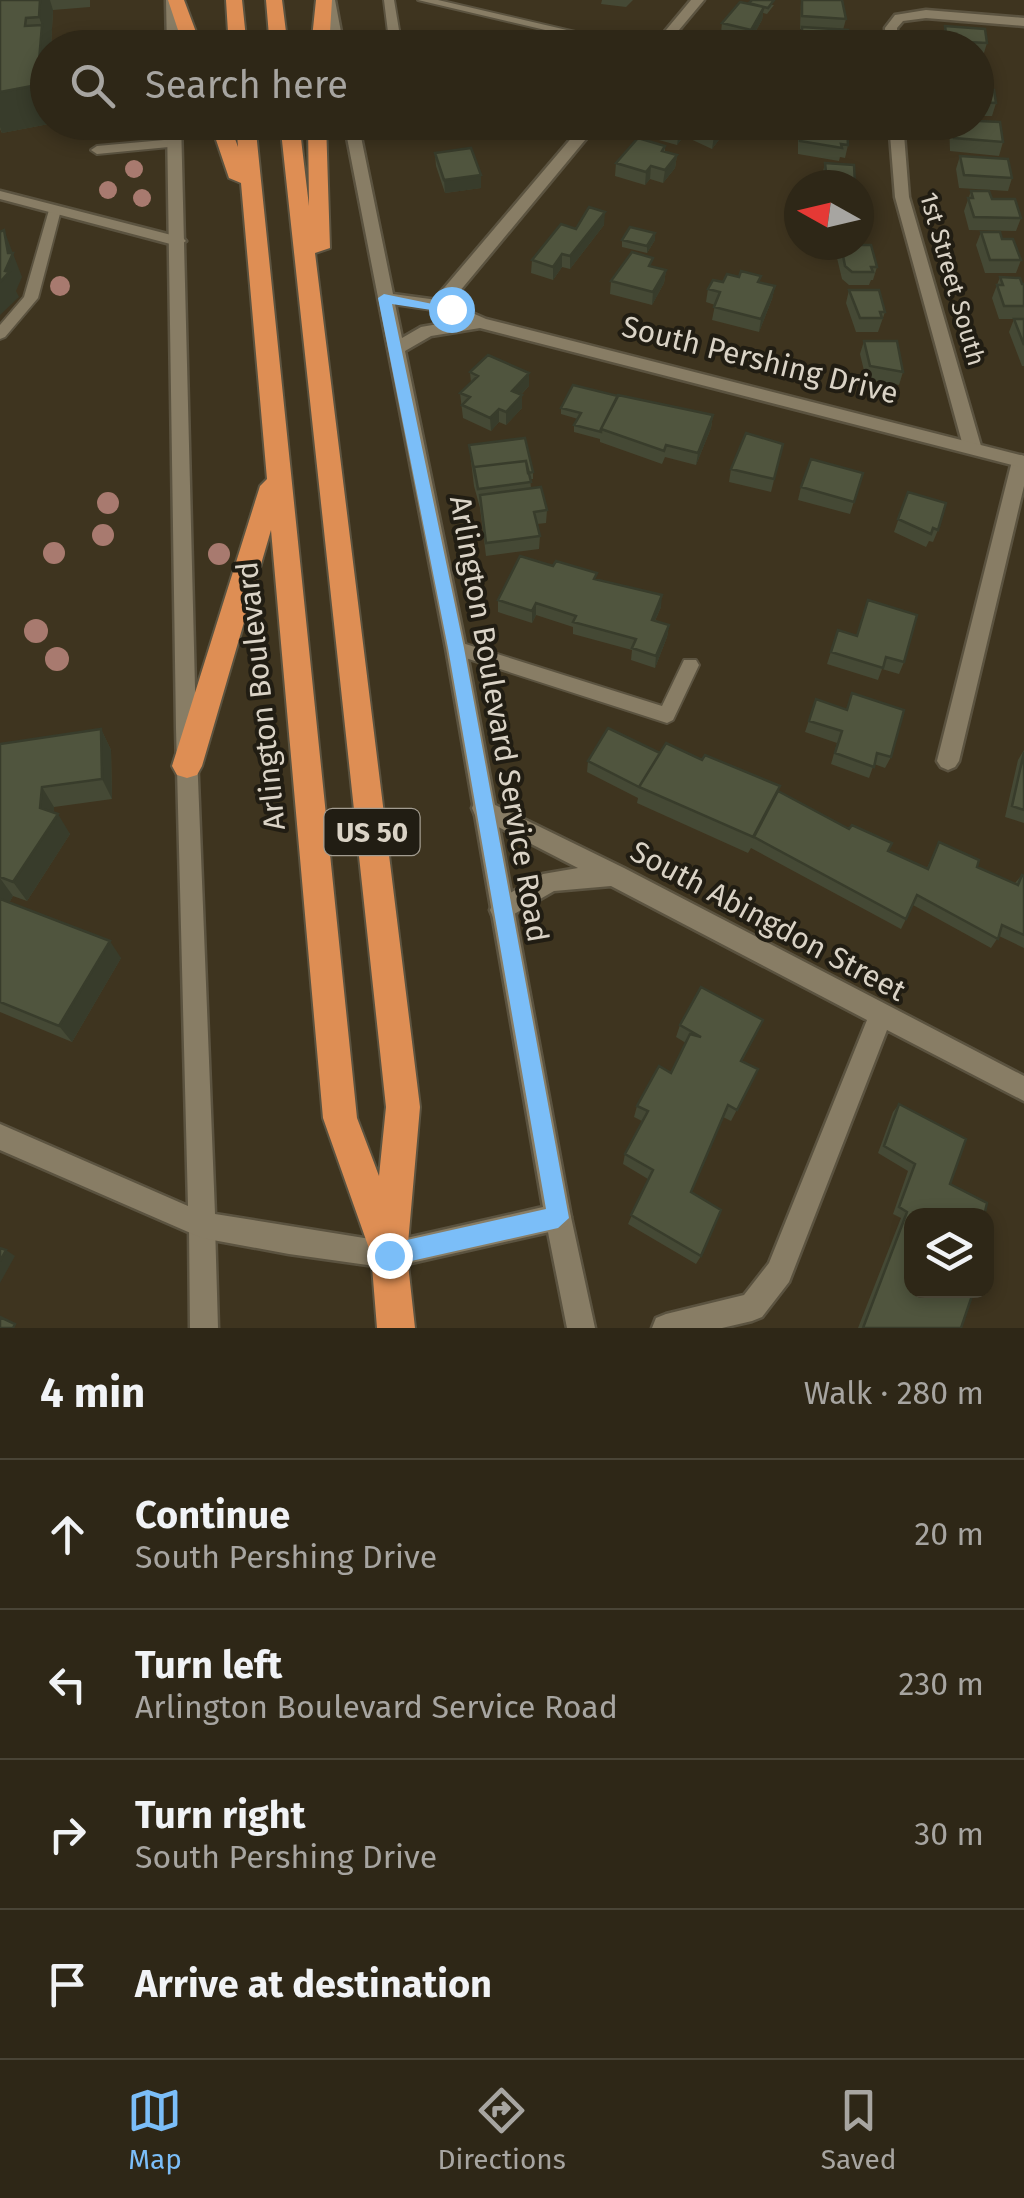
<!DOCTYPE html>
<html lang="en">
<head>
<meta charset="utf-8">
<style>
	:root { --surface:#2e2717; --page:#3a3324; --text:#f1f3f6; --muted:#a7a5a1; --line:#494436; --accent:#7bbef8 }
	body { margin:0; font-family:"Fira Sans",sans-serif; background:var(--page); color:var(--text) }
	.controls { position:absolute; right:30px; bottom:30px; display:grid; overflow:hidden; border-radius:20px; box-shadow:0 5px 15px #0003 }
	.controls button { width:90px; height:90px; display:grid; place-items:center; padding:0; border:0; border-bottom:2px solid var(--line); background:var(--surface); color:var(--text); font:50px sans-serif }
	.compass { position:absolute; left:784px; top:170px; width:90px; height:90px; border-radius:50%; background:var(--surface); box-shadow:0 5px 15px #0003; rotate:278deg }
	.stop { position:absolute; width:30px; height:30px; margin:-22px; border:8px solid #7bbef8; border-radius:50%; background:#fff }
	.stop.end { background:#7bbef8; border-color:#fff; box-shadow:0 2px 10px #0008 }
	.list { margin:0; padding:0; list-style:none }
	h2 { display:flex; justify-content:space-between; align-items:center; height:130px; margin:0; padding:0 40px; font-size:42px }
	h2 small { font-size:32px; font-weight:400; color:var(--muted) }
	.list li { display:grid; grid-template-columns:65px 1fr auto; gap:30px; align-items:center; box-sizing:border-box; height:150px; padding:0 40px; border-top:2px solid var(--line) }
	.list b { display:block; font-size:38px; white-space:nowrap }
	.list p { margin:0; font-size:32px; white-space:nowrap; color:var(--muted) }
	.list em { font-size:32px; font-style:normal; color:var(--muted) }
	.icon { flex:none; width:55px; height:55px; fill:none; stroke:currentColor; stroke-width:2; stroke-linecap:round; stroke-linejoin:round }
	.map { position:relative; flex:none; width:1024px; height:1328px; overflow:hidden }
	.search { position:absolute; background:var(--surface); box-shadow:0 5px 15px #0003; left:30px; right:30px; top:30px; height:110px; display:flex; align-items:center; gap:25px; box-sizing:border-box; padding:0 35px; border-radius:55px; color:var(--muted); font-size:38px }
	.sheet { height:730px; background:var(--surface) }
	nav { display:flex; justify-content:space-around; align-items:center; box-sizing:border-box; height:140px; border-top:2px solid var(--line); background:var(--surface); font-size:28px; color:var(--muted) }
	nav a { display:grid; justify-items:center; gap:5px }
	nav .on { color:var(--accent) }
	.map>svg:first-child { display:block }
</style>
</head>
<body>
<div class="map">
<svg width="1024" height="1328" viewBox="0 0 1024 1328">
	<rect width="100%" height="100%" fill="#3e341f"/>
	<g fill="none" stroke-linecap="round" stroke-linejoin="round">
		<g stroke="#5b5340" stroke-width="4">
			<path id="service" d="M384 0H394L402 48H390Z
				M418 0H438L644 48H622Z
				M484 122H527C517 128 494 128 484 122Z
				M528 122H549L588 136 582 140Z
				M175 139 179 140V146L97 154 91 150 97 146Z
				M55 206 61 210 38 298 5 337 0 339V325L24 297 49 210Z
				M456 641 662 706 684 660H696L699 665 673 720 667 723 450 653 447 648 450 643Z"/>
		</g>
		<g stroke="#5b5340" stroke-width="5">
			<path id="minor" d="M691 0H704L664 48H651Z
				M926 10 1024 18V26L926 18 903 21 897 28 898 48H886L885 28 895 15Z
				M585 122H600L445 309H433V301Z
				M889 122H903L909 197 981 446 972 452 963 446 895 197Z
				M0 191 183 238 186 241 178 246 0 199Z
				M1021 455 1024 456V486L959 761 955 767 948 770 941 767 937 761 1012 461Z
				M483 799 624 868 1024 1076V1101L887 1030 789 1282 762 1317 752 1321 722 1328H652L656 1318 666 1314 744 1295 769 1263 867 1020 611 886 554 891 509 917 501 921 493 917 490 910 493 903 543 874 578 868 475 815 472 808 475 801Z
				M558 1204 567 1208 571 1217 595 1328H567L545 1217 549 1208Z
				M202 1212 211 1216 215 1225 218 1328H190L189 1225 193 1216Z"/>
		</g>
		<g stroke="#5b5340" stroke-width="5">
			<path id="tertiary" d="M166 0H178L179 48H167Z
				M323 0H335L344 48H331Z
				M167 122H181L196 728 215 1214 389 1242 543 1207 446 648 344 122H358L393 294 445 301 486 319 1024 456V468L480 328 431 336 405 351 466 648 571 1217 567 1226 558 1230 389 1268 289 1254 202 1238 0 1150V1124L188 1206 176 728ZM395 304 436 310 461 320 421 327 402 338Z"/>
		</g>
		<g stroke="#5b5340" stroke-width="4">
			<path id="trunk" d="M168 0H184L202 48H184Z
				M226 0H242L247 48H229Z
				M266 0H282L288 48H270Z
				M316 0H332L329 48H311Z
				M210 122H229L238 147 236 122H255L357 1118 379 1176 386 1107 280 122H299L309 206 308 122H326L330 248 315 253 420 1107 407 1255 415 1328H377L371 1254 323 1118 271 530 202 766 197 775 187 778 177 775 172 766 260 486 267 479 241 183 229 178Z"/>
		</g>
		<use href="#service" fill="#887d65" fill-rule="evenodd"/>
		<use href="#minor" fill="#887d65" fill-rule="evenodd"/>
		<use href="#tertiary" fill="#887d65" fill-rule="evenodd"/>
		<use href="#trunk" fill="#de8e54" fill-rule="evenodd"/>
	</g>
	<g fill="#a87a6f">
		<circle cx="134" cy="169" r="9"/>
		<circle cx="108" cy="190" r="9"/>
		<circle cx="142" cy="198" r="9"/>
		<circle cx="60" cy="286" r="10"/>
		<circle cx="108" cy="503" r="11"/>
		<circle cx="103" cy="535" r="11"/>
		<circle cx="54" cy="553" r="11"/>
		<circle cx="219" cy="554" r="11"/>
		<circle cx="36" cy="631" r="12"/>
		<circle cx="57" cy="659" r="12"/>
	</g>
	<path fill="#454935" d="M0 0H90V7L53 10 51 48H48V122H50L49 124 2 133 0 129Z
		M602 0H633L626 7 601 4Z
		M801 0H843L846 19 843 30 846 48H799L801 29H800Z
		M749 4 774 5 767 14 763 13 762 20 749 43 744 42V48H706L721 32 722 23Z
		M945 26 987 43 983 56H976V48H943L942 39Z
		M976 89 996 103 992 116H980V121L1003 142 999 156 950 151 949 122H976Z
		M650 122H728L727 129 712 149 684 136 677 145 648 137Z
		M829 122H846L845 127 848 145 845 158 840 157 839 161 798 154V137L800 124 844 127Z
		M665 146V152L677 155 675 168 663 183 650 179 645 185 615 176 616 163Z
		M435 153 481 175V188L445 193 436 166Z
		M960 156 1012 178 1008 191 959 188 956 169Z
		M825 163 855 185H823L822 176Z
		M971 191 992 199 1021 218 1016 231 969 230 964 211Z
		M604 225 570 269 562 267 553 280 531 273 532 260 576 229Z
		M981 232 1002 239 1021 260 1016 273H985L976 245Z
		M622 240H655L647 253 622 247Z
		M841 245 877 267 873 280H871L869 285H849L842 279 837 258Z
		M666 270 664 283 652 305 610 294 611 281Z
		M1000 277 1024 284V319H999L992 298Z
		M723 282H760L775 286 772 299 759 332 712 320 715 305 706 302 708 289Z
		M849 290 885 312 878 332H856L846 303Z
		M1014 319H1024V366H1022L1009 332Z
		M864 341 903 372 899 385 866 379 860 354Z
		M470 372 529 386 521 395H522V408L506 425 499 422 491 431 463 418 460 393 471 383Z
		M618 396 713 415 711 428 696 465 665 457 662 464 600 442V439L574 432V425L578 419 561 414V408Z
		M783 444 771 492 729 482 731 469Z
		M469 445 533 472V479H530L531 488 547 510 546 523 537 524 540 536 539 549 486 556 480 508 474 486Z
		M863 473 850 514 798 500 801 487Z
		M908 492 938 530 933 542 929 541 926 547 894 532Z
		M596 579 661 607 655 621 669 625 667 637 655 668 631 660 632 650 573 634V627L536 615 532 623 498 612V600Z
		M838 630 904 662 899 674 882 669 878 680 827 664Z
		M816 699 891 757 885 768 874 764 869 778 831 764 837 743 805 732Z
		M101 729 111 750 112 799 54 807 53 813 70 834 27 901 13 896 9 903 121 958 72 1042 0 1012V744Z
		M1024 750V823L1005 817 1018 760Z
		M660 753 702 760 778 791 888 851 927 868 939 842 977 867 1015 883 1022 875 1024 876V948L999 936 991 948 913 905 901 929 751 848 748 853 637 803 638 798 587 772 588 761Z
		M680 1025 757 1033 742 1061 758 1069 731 1121 723 1117 691 1192 701 1256 696 1264 628 1224 648 1179 623 1164 625 1154 642 1121 634 1117 637 1106 671 1073 686 1043 676 1037Z
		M899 1104 966 1139 912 1216 961 1328H858L901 1218 893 1214 908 1171 878 1153 893 1112Z"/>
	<path fill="#383c2b" d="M40 0H50L53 10 51 48H48V122H50L49 124 2 133 0 127V92L42 26 39 17Z
		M764 7 762 20 749 43 751 30Z
		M724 122H728L727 129 712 149 714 136Z
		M685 123 684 136 677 145 679 132Z
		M677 155 675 168 663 183 665 170Z
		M651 166 650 179 645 185 646 172Z
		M481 175V188L445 193 444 180Z
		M605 212 604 225 570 269V256Z
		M4 230 22 277 16 291 19 297 0 315V282L5 271 8 253Z
		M655 233V240L647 253V246Z
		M562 254V267L553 280V267Z
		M666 270 664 283 652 305 653 292Z
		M775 286 772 299 759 332 761 319Z
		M529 373V386L512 404V391Z
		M522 395V408L506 425V412Z
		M499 409V422L491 431 490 418Z
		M713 415 711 428 696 465 698 453Z
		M662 595 661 607 650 632 652 620Z
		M536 603V615L532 623V611Z
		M669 625 667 637 655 668 656 656Z
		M101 729 111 750 112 799 102 779Z
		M42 787 54 807 53 822 58 814 70 834 27 901 13 882 40 808Z
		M0 878 13 896 3 913 0 910Z
		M110 941 121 958 72 1042 59 1026Z
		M6 1250 15 1256 0 1283V1261Z"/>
	<path fill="#50553e" stroke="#383c2b" stroke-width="2.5" d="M0 0H40L39 17 26 18 25 26 42 25 37 85 0 92Z
		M752 0H774L768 8 749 3Z
		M802 0H842L846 19 802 16Z
		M740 2 764 7 751 30 722 23Z
		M945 26 985 29 987 43 947 41Z
		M802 27 848 30 846 48H836L802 42Z
		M721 31 745 37 737 48 706 46Z
		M976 89 994 90 996 103 976 102Z
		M976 114H980V121L1000 122 1003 142 954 138 953 122H976Z
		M650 122H724L714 136 685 123 679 132 649 124Z
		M800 124 847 127 848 145 841 144 842 148 800 141Z
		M638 138 665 146 662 151 677 155 665 170 651 166 646 172 616 163Z
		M471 148 481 175 444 180 435 153Z
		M960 156 1008 159 1012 178 964 175Z
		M825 163 854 165 855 185H840L827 182Z
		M971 191H989L992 199H1015L1021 218 974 217 968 198H973Z
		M589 207 605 212 570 256 562 254 553 267 532 260 561 224 576 229Z
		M630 227 655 233 647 246 622 240Z
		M4 230 8 253H13L5 271 9 272 0 282V232Z
		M981 232H1000L1002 239H1013L1021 260H990Z
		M841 245H871L877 267H871L873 272H852L845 266Z
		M632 252 653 258 649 266 666 270 653 292 611 281Z
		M741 271 761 276 758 282 775 286 761 319 714 307 720 292 708 289 713 280 723 282 727 274 739 277Z
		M1000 277 1020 278 1022 284H1024V306H1004L997 285H1003Z
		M849 290H879L885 312H880L882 318H860Z
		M1014 319H1024V345Z
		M864 341H897L903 372 870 366Z
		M488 355 529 373 512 391 522 395 506 412 499 409 490 418 462 405 470 397 460 393 478 376 470 372Z
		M573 385 618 396 601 429V432L574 425 581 413 561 408Z
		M618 395 713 415 698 453 666 445 664 451 601 429Z
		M746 433 783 444 774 479 731 469Z
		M525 438 533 472 528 473 526 461 474 467 476 479 469 445Z
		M811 459 863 473 854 502 801 487Z
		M526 461 531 482 478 489 474 467Z
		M541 487 547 510 534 512 540 536 486 543 480 495Z
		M908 492 946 503 938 530 933 528 931 534 898 519Z
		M520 556 553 566 556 561 597 573 594 579 662 595 652 620 669 625 656 656 632 648 636 639 573 622 576 616 536 603 532 611 498 600Z
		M868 600 917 615 904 662 886 657 883 668 831 652 838 630 857 636Z
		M852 693 904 710 891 757 877 753 874 767 835 753 842 731 809 721 816 699 847 710Z
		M608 728 660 753 639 787 641 788 588 761Z
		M101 729 102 779 42 787 40 808 58 814 13 882 0 877V744Z
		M666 743 702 760 705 755 780 786 753 837 639 787Z
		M1024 752V810L1012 806Z
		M778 791 849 829 852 825 892 843 888 851 928 869 939 842 979 860 977 867 1018 885 1022 875 1024 876V935L1002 925 998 939 917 895 906 919 754 837Z
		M0 899 110 941 59 1026 0 1002Z
		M701 987 763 1020 741 1061 758 1069 737 1110 728 1105 691 1192 721 1210 701 1256 631 1215 653 1170 625 1154 648 1111 637 1106 659 1066 671 1073 690 1034 701 1037 680 1025Z
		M899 1104 966 1139 950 1184 987 1203 984 1216H912V1290H974L961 1328H863L907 1212 899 1207 915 1164 884 1146Z
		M0 1248 6 1250 0 1261Z
		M0 1317 15 1324 13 1328H0Z"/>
	<path fill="#7bbef8" d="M384 294 457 309 451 313 392 304 464 648 569 1218 558 1228 389 1266 378 1255 389 1244 546 1209 448 648 378 298Z"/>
	<g text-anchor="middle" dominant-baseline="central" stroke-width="8" stroke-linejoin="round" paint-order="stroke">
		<g font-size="25" fill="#dad3c6" stroke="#211d13">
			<text transform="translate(952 279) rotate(74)">1st Street South</text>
		</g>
		<rect fill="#211d13" stroke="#a29c90" stroke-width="2.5" x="324.5" y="809" width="95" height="46" rx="8"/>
		<g font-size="28" font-weight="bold" fill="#dad3c6">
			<text x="372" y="832">US 50</text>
		</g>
		<g font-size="30" fill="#dad3c6" stroke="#211d13">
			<text transform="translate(760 360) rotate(14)">South Pershing Drive</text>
			<text transform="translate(261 696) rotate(-96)">Arlington Boulevard</text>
			<text transform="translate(499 719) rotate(80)">Arlington Boulevard Service Road</text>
			<text transform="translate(768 921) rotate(28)">South Abingdon Street</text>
		</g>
	</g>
</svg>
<div class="controls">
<button><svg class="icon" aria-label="layers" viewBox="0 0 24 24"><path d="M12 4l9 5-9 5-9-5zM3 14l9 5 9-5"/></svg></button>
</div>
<svg class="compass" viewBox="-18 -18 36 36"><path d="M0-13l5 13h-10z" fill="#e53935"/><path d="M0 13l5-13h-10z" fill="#a7a5a1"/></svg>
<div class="stop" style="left:451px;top:309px"></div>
<div class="stop end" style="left:389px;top:1255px"></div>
<div class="search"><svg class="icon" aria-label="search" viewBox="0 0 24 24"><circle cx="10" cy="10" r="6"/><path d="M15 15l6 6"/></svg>Search here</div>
</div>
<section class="sheet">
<h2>4 min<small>Walk · 280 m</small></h2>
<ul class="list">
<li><svg class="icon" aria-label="ahead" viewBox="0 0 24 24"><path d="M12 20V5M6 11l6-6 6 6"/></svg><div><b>Continue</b><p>South Pershing Drive</p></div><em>20 m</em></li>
<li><svg class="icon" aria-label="left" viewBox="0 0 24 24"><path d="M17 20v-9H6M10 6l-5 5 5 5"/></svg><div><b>Turn left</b><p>Arlington Boulevard Service Road</p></div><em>230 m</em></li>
<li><svg class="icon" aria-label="right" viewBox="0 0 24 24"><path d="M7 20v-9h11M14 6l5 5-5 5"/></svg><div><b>Turn right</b><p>South Pershing Drive</p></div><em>30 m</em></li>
<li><svg class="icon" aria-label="arrive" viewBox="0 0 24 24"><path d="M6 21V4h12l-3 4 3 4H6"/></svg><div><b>Arrive at destination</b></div></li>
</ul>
</section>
<nav>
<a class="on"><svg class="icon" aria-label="map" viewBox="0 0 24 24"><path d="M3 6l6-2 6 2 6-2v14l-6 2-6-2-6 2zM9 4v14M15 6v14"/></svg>Map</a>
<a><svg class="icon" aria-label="directions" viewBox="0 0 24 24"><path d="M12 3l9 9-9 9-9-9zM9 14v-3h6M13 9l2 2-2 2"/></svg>Directions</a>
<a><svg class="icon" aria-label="saved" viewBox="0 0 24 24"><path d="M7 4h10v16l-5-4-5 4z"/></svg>Saved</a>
</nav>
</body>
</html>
